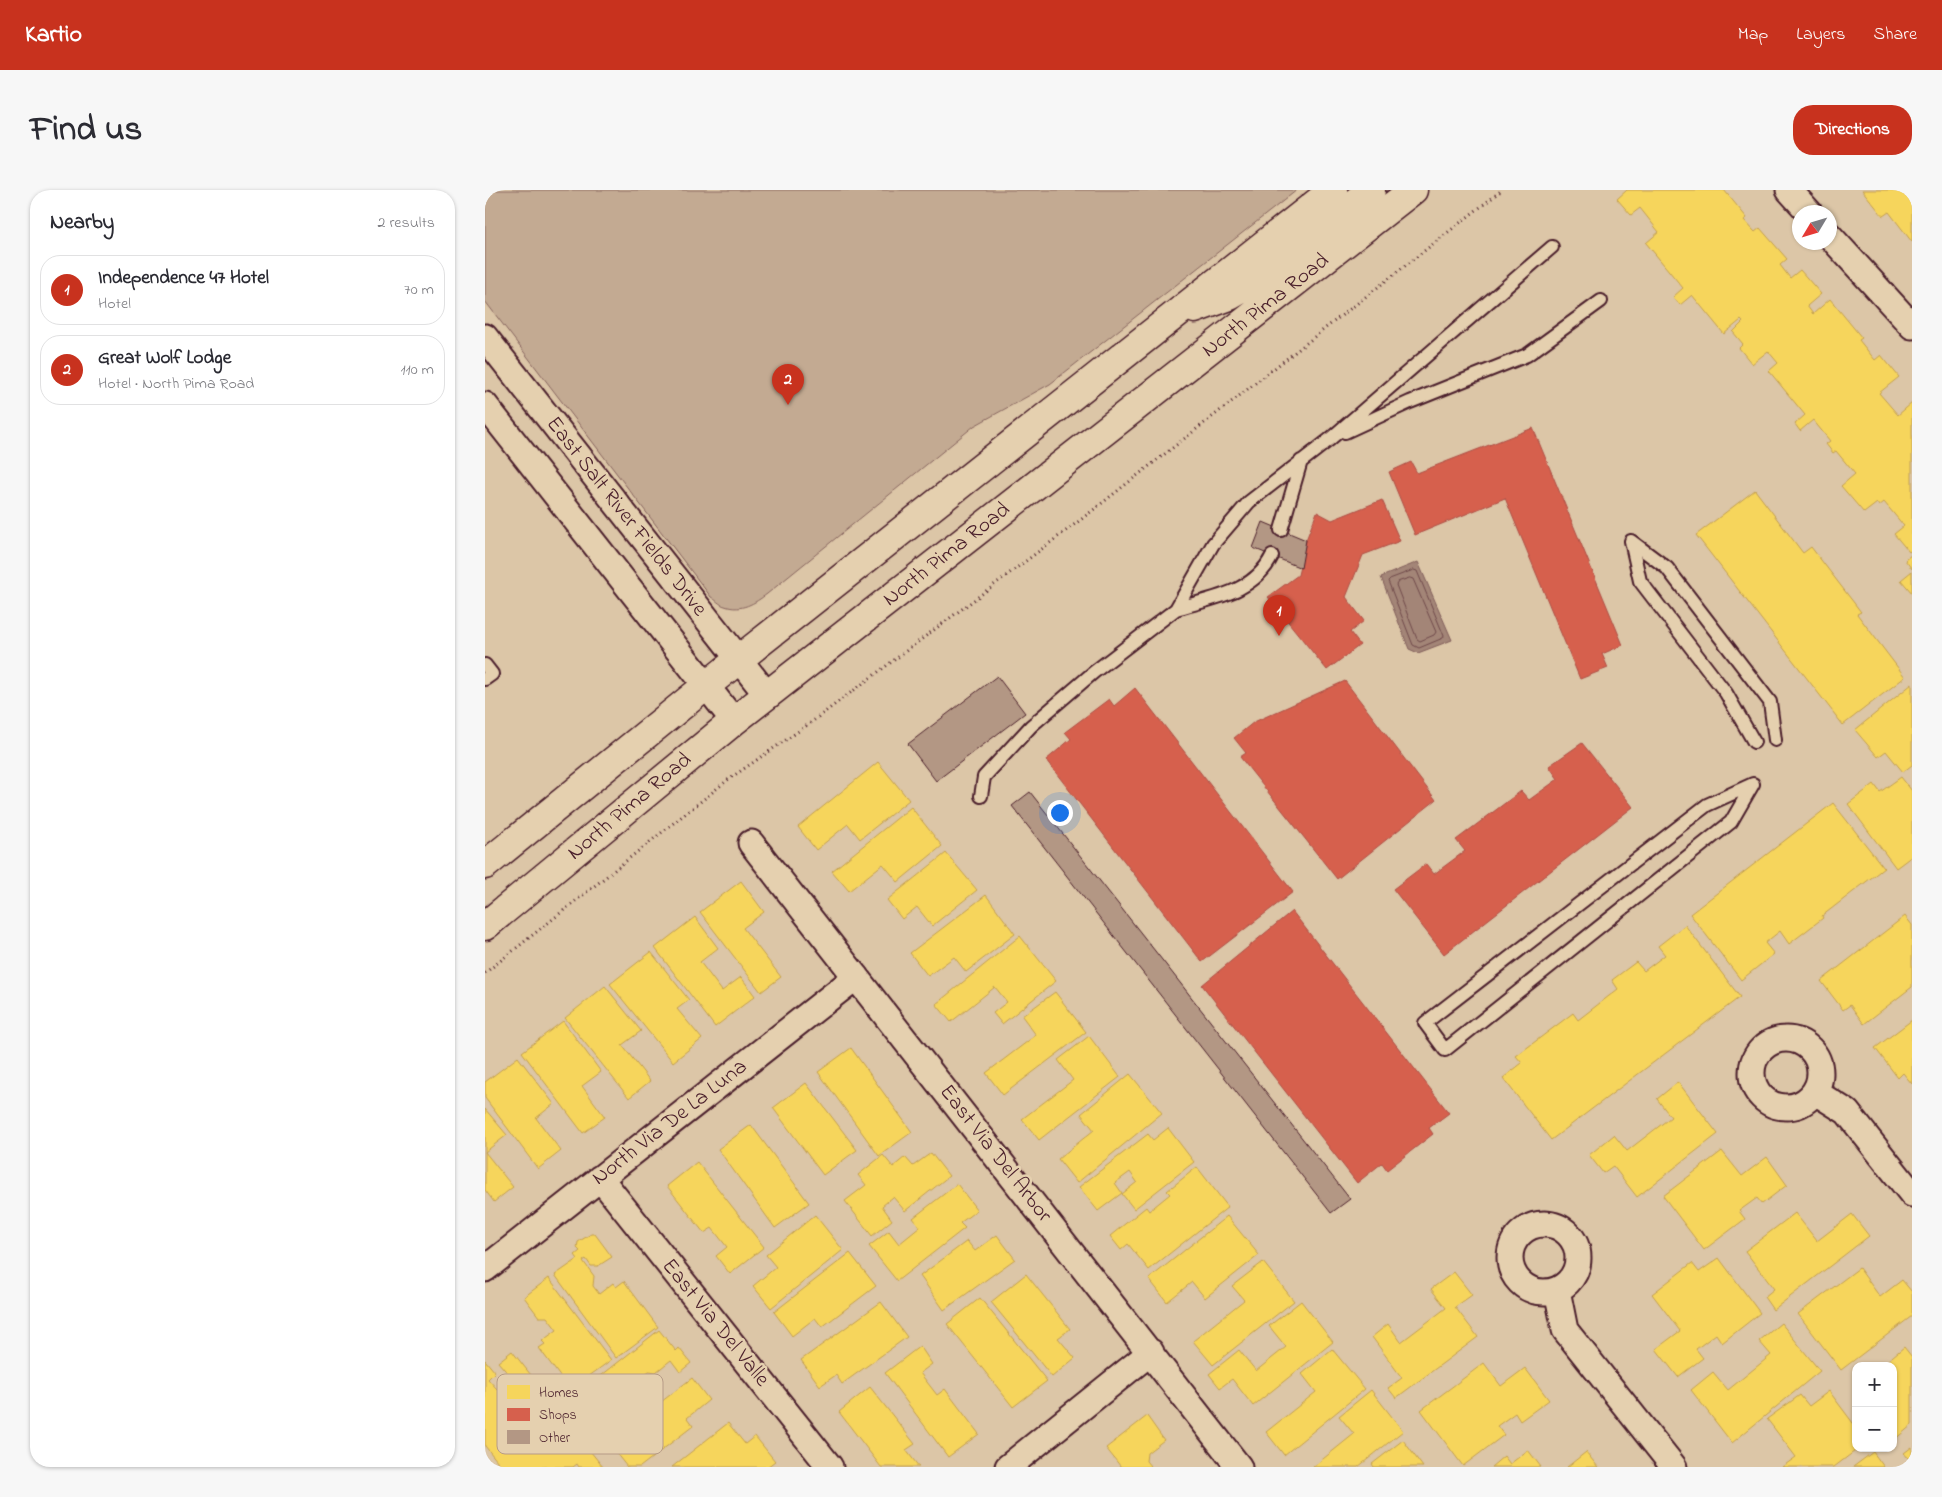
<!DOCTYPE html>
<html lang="en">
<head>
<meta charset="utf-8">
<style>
	:root { --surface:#fff; --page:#f7f7f7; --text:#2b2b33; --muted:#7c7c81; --line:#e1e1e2; --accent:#c8321e }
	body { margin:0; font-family:"Indie Flower",sans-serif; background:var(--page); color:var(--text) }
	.controls { position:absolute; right:15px; bottom:15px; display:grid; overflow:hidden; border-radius:10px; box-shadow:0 1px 4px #0004 }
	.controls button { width:45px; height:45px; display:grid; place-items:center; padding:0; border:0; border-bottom:1px solid var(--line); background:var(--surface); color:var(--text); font:25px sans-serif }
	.compass { position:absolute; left:1307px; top:15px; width:45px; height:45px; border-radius:50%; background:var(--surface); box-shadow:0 1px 4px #0004; rotate:232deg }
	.you { position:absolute; left:574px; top:622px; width:18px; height:18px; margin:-12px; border:4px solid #fff; border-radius:50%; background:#1a73e8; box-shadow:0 0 0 8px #1a73e833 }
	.badge { display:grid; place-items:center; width:32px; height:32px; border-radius:50%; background:var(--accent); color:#fff; font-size:16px; font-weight:700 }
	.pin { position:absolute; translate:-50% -41px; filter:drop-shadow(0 1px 2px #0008) }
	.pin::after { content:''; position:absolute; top:26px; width:18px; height:15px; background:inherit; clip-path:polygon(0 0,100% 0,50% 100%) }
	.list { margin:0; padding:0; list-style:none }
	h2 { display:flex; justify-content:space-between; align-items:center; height:65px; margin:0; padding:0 20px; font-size:21px }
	h2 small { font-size:16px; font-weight:400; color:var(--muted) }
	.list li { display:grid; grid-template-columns:32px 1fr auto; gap:15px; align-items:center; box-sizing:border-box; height:70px; margin:0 10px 10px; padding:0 10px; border:1px solid var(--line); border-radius:20px }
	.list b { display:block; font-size:19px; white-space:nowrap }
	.list p { margin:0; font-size:16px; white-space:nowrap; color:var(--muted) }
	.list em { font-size:16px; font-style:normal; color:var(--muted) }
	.map { position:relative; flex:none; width:1427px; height:1277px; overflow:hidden; border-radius:20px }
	header { display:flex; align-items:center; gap:30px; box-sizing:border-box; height:70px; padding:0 25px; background:var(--accent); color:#fff }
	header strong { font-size:24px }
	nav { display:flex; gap:28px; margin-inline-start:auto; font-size:18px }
	.intro { display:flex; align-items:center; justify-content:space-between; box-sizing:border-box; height:120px; padding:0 30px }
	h1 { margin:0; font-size:35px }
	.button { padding:12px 22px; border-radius:20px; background:var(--accent); color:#fff; font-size:18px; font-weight:700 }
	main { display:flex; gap:30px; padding:0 30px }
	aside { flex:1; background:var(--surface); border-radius:20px; box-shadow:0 1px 4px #0004 }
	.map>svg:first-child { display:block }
</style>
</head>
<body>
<header>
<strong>Kartio</strong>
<nav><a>Map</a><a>Layers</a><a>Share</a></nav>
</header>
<div class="intro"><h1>Find us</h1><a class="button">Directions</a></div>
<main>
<aside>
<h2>Nearby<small>2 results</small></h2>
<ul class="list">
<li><span class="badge">1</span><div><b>Independence 47 Hotel</b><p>Hotel</p></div><em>70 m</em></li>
<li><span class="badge">2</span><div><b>Great Wolf Lodge</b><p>Hotel · North Pima Road</p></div><em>110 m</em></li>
</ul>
</aside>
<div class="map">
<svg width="1427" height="1277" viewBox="0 0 1427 1277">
	<rect width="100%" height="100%" fill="#dcc6a7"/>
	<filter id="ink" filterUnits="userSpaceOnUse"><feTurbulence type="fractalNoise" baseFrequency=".02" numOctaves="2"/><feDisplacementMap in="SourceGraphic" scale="10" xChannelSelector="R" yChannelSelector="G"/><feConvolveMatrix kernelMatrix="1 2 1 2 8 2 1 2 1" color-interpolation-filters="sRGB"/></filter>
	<g filter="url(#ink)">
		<path fill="#c3aa92" stroke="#86645e" d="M0 0H812L565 194 489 236 282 404C270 413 256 422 240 416 235 415 230 409 226 407L0 111Z"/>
		<path fill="#a38577" stroke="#7f5c59" d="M933 372 967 450 933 463 924 459 896 387Z"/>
		<path fill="#f6d55c" stroke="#c29e4d" d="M1142 0H1239L1262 28 1259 30 1270 42 1275 38 1302 69 1295 75 1305 88 1315 80 1336 104 1322 116 1328 124 1345 109 1377 148 1374 150 1390 170 1396 165 1414 187 1394 203 1413 225 1427 213V360L1424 362 1409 344 1419 336 1399 312 1394 316 1392 313 1379 323 1356 296 1370 284 1351 261 1348 263 1341 254 1345 251 1328 230 1315 241 1310 234 1320 225 1284 181 1293 173 1283 161 1267 174 1254 158 1258 154 1248 142 1258 132 1256 130 1239 144 1207 105 1195 115 1188 107 1198 98 1161 53 1174 42 1155 18 1146 25 1132 9Z
			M1377 0H1427V52L1404 22 1398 26Z
			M1270 300 1318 363 1326 357 1376 422 1372 424 1420 487 1358 535 1211 345Z
			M1427 364V379L1420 370Z
			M1427 381V403L1416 390Z
			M1427 494V575L1418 582 1401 561 1393 567 1370 540Z
			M393 572 424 610 375 649 363 634 331 660 313 637Z
			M1416 587 1427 601V666L1411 678 1363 614 1389 594 1395 602Z
			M1348 613 1399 678 1337 726 1338 728 1304 754 1295 741 1280 753 1289 764 1256 790 1205 724Z
			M426 617 457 656 413 692 398 674 364 701 347 681Z
			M461 663 492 700 447 736 432 717 417 729 402 710Z
			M256 691 279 722 258 738 296 787 276 802 215 722Z
			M501 705 530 744 481 782 469 767 443 786 425 763Z
			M1420 726 1427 735V797L1379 834 1365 815 1358 820 1336 791Z
			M210 727 233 758 215 772 237 801 256 787 270 806 230 837 170 758Z
			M1200 735 1255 807 1066 950 1018 888 1037 873 1031 866 1088 823 1093 830 1133 799 1127 790 1151 772 1159 781 1180 765 1173 756Z
			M535 746 571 791 517 834 508 823 522 812 510 797 466 832 451 814Z
			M166 762 204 810 192 819 217 849 188 872 125 794Z
			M120 796 156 841 137 855 165 891 144 908 80 828Z
			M570 802 601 842 518 905 501 883 551 845 537 826Z
			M1427 830V894L1418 883 1413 888 1390 858Z
			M78 831 116 882 97 896 120 927 98 943 37 862Z
			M604 846 635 887 554 950 537 929 588 890 573 870Z
			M366 858 427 942 394 966 333 882Z
			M33 867 69 914 51 928 76 961 53 979 0 908V892Z
			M645 884 677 923 592 993 573 969 609 940 596 924Z
			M1193 892 1233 944 1152 1007 1128 976 1118 983 1104 965 1129 945 1142 961 1186 927 1172 909Z
			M321 893 372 960 338 985 288 918Z
			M0 919 22 945 0 962Z
			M266 935 324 1013 290 1038 233 959Z
			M683 938 709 972 649 1019 637 1004 652 992 645 982 630 993 637 1003 613 1021 594 997 663 944 668 950Z
			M1237 961 1257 986 1282 967 1302 995 1277 1014 1272 1008 1254 1021 1260 1029 1219 1060 1178 1006Z
			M0 962 28 997 9 1012 0 1000Z
			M446 963 464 986 420 1021 408 1007 397 1016 407 1030 387 1046 360 1011 381 995 373 985 398 965 408 977 420 967 428 976Z
			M212 972 279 1057 245 1084 231 1066 242 1057 227 1038 219 1043 182 996Z
			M712 977 743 1017 664 1080 643 1054 636 1060 625 1046 661 1017 664 1021 685 1004 682 1001Z
			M472 994 492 1020 475 1033 480 1038 412 1091 384 1056 404 1041 414 1054 435 1037 428 1028Z
			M1310 1023 1332 1051 1367 1024 1384 1046 1288 1120 1279 1107 1289 1099 1260 1061Z
			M330 1025 358 1060 286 1118 268 1096 291 1077 281 1065Z
			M742 1026 774 1065 720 1108 707 1092 682 1112 664 1089Z
			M106 1044H110L127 1067 113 1076H106L101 1069 98 1071 109 1086 108 1096 114 1104 128 1093 131 1097 139 1091 173 1137 131 1168 70 1085 93 1069 90 1065 95 1061 92 1058 93 1052Z
			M512 1045 530 1069 459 1120 435 1086 482 1051 490 1061Z
			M365 1063 391 1096 337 1137 330 1128 307 1146 289 1122Z
			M1234 1068 1275 1123 1237 1153 1231 1144 1211 1159 1218 1168 1193 1187 1171 1159 1195 1141 1167 1104 1207 1073 1214 1082Z
			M778 1072 809 1111 728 1175 708 1151 759 1110 747 1096Z
			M1374 1078 1395 1107 1417 1090 1427 1102V1126L1356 1180 1313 1124Z
			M969 1082 987 1105 970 1117 993 1147 911 1208 903 1198 917 1188 887 1147 903 1134 916 1152 961 1118 946 1099Z
			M541 1084 585 1139 573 1148 590 1168 567 1187 506 1112Z
			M64 1088 126 1170 85 1200 54 1158 60 1154 57 1151 72 1140 62 1127H54L39 1107Z
			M495 1108 562 1191 528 1217 462 1134Z
			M816 1111 848 1152 768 1216 747 1189 735 1198 724 1184 754 1160 771 1181 801 1157 784 1136Z
			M396 1112 422 1147 357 1194 351 1185 335 1196 316 1170Z
			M1296 1133 1335 1181 1247 1253 1206 1200 1228 1182 1243 1200 1286 1165 1274 1151Z
			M174 1140 191 1161 194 1158 206 1173 195 1182 186 1170 171 1182 164 1181 150 1192 148 1189 138 1197 156 1219 125 1244 93 1204Z
			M435 1156 447 1174 435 1183 452 1205 460 1199 494 1244 463 1267 400 1183Z
			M1419 1157 1427 1167V1235L1409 1250 1408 1176H1396Z
			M847 1159 880 1199 799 1265 781 1242 831 1202 817 1184Z
			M27 1161 75 1222 48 1244 51 1248 76 1225 118 1277H94L92 1274 88 1277H17L0 1256V1170L10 1182 3 1189 12 1199 26 1187 13 1172Z
			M999 1173 1016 1196 1040 1178 1064 1210 1035 1231 1030 1223 1012 1236 1019 1245 978 1276 936 1220Z
			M207 1188 224 1210 202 1228 208 1236 155 1277H142L123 1253Z
			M385 1197 430 1254 421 1260 434 1277H396L354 1222Z
			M886 1200 918 1241 873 1277H828L869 1244 854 1226Z
			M1344 1201 1371 1237V1258H1374L1349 1277H1297L1311 1267 1282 1229 1315 1205 1324 1216Z
			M662 1226 679 1250 662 1263 661 1271 666 1277H636L621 1258Z
			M243 1233 260 1254 270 1246 290 1271 282 1277H187Z
			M918 1250 938 1277H889L887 1274Z
			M1427 1257V1273L1419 1263Z
			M1043 1260 1056 1277H1006L1019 1266 1025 1274Z
			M1101 1262 1113 1277H1082Z
			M1388 1262 1399 1277H1368Z"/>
		<path fill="#d6604d" stroke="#ac4c43" d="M1048 238 1138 455 1117 464 1123 478 1095 489 1020 308 930 345 904 282 926 272 932 283Z
			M897 310 915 351 878 365 861 407 879 431 865 442 875 455 842 480 783 407 813 385 821 350 832 322 847 330Z
			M860 491 951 610 852 689 755 567 761 563 749 548 769 532Z
			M650 498 808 702 717 772 561 570 586 549 580 542 624 509 629 516Z
			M1097 553 1148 617 959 764 908 699 941 674 949 684 980 661 971 650 1036 601 1044 610 1073 589 1064 576Z
			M807 721 964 923 944 938 948 944 902 980 897 973 872 993 717 795Z"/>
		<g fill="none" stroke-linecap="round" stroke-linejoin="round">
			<path stroke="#6e4849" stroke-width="1" d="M929 380 932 381 959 446 958 448 934 458 928 455 903 391 905 389Z
				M925 388 928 389 951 442 949 445 935 451 932 449 911 395 913 392Z"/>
		</g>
		<path fill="#b39784" stroke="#4a1f2b" d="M778 332 821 350 816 378 768 358Z
			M512 486 540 523 451 591 423 554Z
			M545 602 865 1009 846 1023 527 616Z"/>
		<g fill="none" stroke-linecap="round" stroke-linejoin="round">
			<g stroke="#4a1f2b" stroke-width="16">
				<path id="service" d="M860 242 925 212 1042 165 1116 111
					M796 340 816 271
					M1146 351 1182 378 1285 512 1290 550
					M1146 351 1155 391 1241 503 1269 552
					M691 419C727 408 769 403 787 366
					M0 475 7 484 0 489
					M1268 594 1246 632 960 860 940 833 1222 615Z
					M496 606 499 587 546 536 609 482 691 419 728 354 764 312 844 250 1067 57"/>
			</g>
			<g stroke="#4a1f2b" stroke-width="29">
				<path id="minor" d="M1304 0 1324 22
					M1344 45 1427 136
					M0 147 282 505
					M0 215 249 531
					M266 653 754 1277
					M1267 883a34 34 0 1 1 68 0a34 34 0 1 1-68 0Z
					M1330 902 1362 922 1427 1004
					M115 988 345 1277
					M1025 1068a34 34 0 1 1 68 0a34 34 0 1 1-68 0Z
					M0 1079 371 787
					M1072 1100 1080 1140 1189 1277
					M523 1277 666 1162"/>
			</g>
			<g stroke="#4a1f2b" stroke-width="31">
				<path id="secondary" d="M710 119 745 106 764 95 886 0
					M0 675 253 470 848 0
					M0 736 249 531 928 0"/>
			</g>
			<path stroke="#4a1f2b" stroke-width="3" stroke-dasharray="1 4" stroke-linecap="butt" d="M0 783 244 589 324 534 598 328 1017 0"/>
			<use href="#service" stroke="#e5d0af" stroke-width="12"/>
			<use href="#minor" stroke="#e5d0af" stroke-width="25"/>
			<use href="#secondary" stroke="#e5d0af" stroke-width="28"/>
		</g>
	</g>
	<g text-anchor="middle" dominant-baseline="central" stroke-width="5" stroke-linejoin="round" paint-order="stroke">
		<g font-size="22" fill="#4a1f2b" stroke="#e5d0af">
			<text transform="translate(781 116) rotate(-38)">North Pima Road</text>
			<text transform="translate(141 327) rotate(52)">East Salt River Fields Drive</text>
			<text transform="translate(462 365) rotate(-38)">North Pima Road</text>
			<text transform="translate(145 617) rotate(-40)">North Pima Road</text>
			<text transform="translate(185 933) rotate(-38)">North Via De La Luna</text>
			<text transform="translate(510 964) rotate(52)">East Via Del Arbor</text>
			<text transform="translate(230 1133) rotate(51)">East Via Del Valle</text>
		</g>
	</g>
	<rect x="12" y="1184" width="166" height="80" rx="8" fill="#e5d0af" stroke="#b69b87" stroke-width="1"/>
	<rect x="22" y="1195" width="23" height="14" fill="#f6d55c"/>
	<rect x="22" y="1218" width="23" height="13" fill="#d6604d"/>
	<rect x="22" y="1240" width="23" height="14" fill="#b39784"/>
	<g font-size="14" fill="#4a1f2b">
		<text x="54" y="1207">Homes</text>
		<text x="54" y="1229">Shops</text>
		<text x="54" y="1252">Other</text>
	</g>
</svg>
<div class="controls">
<button>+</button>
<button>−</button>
</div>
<svg class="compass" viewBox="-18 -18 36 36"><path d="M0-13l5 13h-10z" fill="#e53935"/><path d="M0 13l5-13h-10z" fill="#7c7c81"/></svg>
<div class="you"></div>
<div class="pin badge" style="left:794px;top:446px">1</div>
<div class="pin badge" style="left:303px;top:215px">2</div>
</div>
</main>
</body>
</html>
